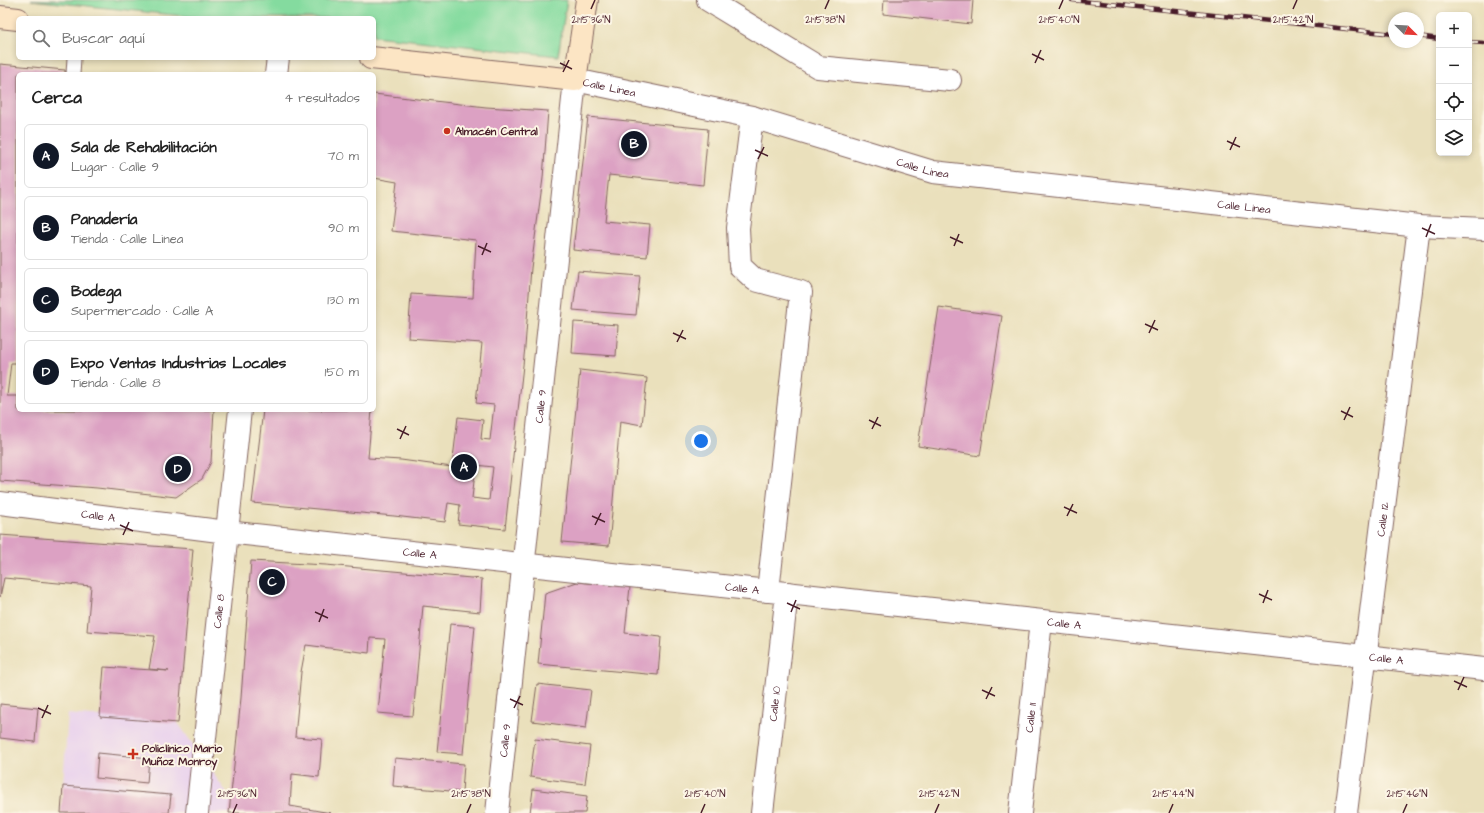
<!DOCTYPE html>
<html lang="es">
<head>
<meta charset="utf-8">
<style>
	:root { --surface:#fff; --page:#f6f6f6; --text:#222; --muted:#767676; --line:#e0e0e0; --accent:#111827 }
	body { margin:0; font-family:"Architects Daughter",sans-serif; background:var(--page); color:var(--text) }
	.controls { position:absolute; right:12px; top:12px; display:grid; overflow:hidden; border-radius:6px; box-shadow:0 2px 6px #0003 }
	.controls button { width:36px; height:36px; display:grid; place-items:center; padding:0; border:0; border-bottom:1px solid var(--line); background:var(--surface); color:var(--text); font:20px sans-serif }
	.compass { position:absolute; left:1388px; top:12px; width:36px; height:36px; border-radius:50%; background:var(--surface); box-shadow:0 2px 6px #0003; rotate:114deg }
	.you { position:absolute; left:701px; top:441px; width:14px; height:14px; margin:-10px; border:3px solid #fff; border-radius:50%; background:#1a73e8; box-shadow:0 0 0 6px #1a73e833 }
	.badge { display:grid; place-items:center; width:26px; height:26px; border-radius:50%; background:var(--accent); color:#fff; font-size:13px; font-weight:700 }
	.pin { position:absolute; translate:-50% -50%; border:2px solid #fff; box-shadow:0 1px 4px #0006 }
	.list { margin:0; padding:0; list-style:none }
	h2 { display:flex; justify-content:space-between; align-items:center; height:52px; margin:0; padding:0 16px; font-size:17px }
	h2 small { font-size:13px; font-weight:400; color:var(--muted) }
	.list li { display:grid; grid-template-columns:26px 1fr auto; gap:12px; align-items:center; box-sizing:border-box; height:64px; margin:0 8px 8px; padding:0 8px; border:1px solid var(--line); border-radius:6px }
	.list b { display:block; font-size:15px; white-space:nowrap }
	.list p { margin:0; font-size:13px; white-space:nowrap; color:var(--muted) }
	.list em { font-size:13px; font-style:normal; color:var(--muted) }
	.icon { flex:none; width:22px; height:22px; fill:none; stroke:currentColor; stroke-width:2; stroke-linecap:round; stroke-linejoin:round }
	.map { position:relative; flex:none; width:1484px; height:813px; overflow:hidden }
	.search { position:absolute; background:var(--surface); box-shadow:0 2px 6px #0003; left:16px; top:16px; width:360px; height:44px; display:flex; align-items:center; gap:10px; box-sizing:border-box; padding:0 14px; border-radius:6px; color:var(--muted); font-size:15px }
	.panel { position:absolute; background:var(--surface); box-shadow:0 2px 6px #0003; left:16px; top:72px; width:360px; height:340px; border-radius:6px }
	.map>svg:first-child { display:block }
</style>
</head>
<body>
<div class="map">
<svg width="1484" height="813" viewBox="0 0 1484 813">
	<rect width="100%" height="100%" fill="#fcf5e5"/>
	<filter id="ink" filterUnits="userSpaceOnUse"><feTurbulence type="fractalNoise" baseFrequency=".025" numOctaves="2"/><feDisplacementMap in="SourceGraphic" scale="8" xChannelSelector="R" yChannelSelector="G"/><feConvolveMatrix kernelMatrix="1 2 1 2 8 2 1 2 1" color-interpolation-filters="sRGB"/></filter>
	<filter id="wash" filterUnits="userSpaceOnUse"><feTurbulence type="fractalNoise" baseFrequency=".012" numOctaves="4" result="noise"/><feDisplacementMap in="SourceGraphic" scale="16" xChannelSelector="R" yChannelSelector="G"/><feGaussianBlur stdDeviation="0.9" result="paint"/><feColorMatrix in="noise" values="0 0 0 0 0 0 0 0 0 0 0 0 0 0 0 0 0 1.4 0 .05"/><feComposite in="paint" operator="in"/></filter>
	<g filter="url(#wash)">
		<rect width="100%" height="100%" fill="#eae0bc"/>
		<path fill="#e9d2ed" d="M68 714 178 723 231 799 290 806 337 813H61Z"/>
		<path fill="#84db9f" stroke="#677d65" d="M31 0H567L558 56 374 36V18H202Z"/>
		<g id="blocks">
			<path fill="#dca1c3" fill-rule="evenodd" d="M884 0H973L971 24 883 14Z
				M0 64 65 70V74H18V363H11L7 396H18V410H214L211 462 202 479 176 497 97 488 0 481Z
				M374 94 486 107 548 111 543 178 531 268 525 347 505 529 458 524 460 505 448 503 445 522 394 516 252 503 263 410H372L368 458 401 460 452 467 458 417 483 420 481 439 490 440 494 405 476 403 482 343 408 338 411 294 473 298 476 240 391 231 397 182 374 178ZM476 465 493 467 489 500 472 498Z
				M588 117 708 129 703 185 609 175 604 221 650 225 647 257 573 250Z
				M578 271 640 276 636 315 573 310Z
				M939 307 1002 316 980 456 918 446Z
				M574 322 618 325 616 356 572 353Z
				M580 370 647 378 642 425 620 421 609 546 562 542Z
				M0 535 193 549 178 723 100 717 104 667 169 671 149 669 155 636 87 631 91 586 4 578 0 597Z
				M251 561 326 565 482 579 480 612 423 606 413 716 378 713 385 639 370 638 369 653 306 645 301 672 295 737 322 739 319 777 292 774 290 806 331 813H229L241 698Z
				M577 582 630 587 625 633 661 637 658 675 538 664 545 593Z
				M450 624 475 626 463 754 437 752Z
				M537 684 591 690 586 728 532 721Z
				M0 704 38 708 35 742 0 738Z
				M535 739 590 746 585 784 530 777Z
				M98 753 149 758 147 783 96 778Z
				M395 758 464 764 462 792 393 786Z
				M63 786 171 795 169 813H61Z
				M533 789 587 796 585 813H530Z"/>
		</g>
	</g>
	<g filter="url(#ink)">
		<use href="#blocks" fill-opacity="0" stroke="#82635e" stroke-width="1"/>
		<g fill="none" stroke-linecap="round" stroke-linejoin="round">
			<g stroke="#82635e" stroke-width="15">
				<path id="service" d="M73 74 74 58"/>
			</g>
			<g stroke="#82635e" stroke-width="24">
				<g id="minor">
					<path d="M708 0 818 67 950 80"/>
					<path d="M276 74 278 58"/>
					<path id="s1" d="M575 80 752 117 933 172 1419 226 1484 229"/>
					<path d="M752 117 738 228 740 266 755 280 801 292 768 591"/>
					<path id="s2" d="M0 503 227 532 1484 669"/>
					<path id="s3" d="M197 813 240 410"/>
					<path id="s4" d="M762 813 787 593"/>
					<path id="s5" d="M1020 813 1041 621"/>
					<path id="s6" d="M1346 813 1419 226"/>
				</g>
			</g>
			<g stroke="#82635e" stroke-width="24">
				<g id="tertiary">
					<path id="s7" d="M497 813 575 80"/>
				</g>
			</g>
			<g stroke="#82635e" stroke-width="24">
				<path id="secondary" d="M0 17 18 19
					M371 58 575 80 587 0"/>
			</g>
			<use href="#service" stroke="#fff" stroke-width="13"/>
			<use href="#minor" stroke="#fff" stroke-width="22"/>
			<use href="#tertiary" stroke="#fff" stroke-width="22"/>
			<use href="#secondary" stroke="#fce5c4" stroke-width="22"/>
			<g stroke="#4a1f2b" stroke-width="4.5">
				<path id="rail" d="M1072 0 1394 34
					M1418 36 1439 39
					M1469 42 1484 43"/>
			</g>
			<use href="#rail" stroke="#fcf5e5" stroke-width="3" stroke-dasharray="9" stroke-linecap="butt"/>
		</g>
	</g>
	<path fill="none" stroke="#4a1f2b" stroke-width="1.5" d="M591 9 595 0M825 9 829 0M1059 9 1063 0M1293 9 1297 0M1032 54 1044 60M560 63 572 69M1035 63 1041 50M563 72 569 60M1227 141 1240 147M755 150 768 156M1230 150 1236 137M758 159 764 147M1422 228 1435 234M950 237 963 243M1426 237 1431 224M478 246 491 252M954 246 959 234M482 255 487 243M1145 324 1158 330M673 333 686 339M1149 333 1155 320M677 342 683 330M1341 411 1353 417M869 420 881 426M1344 420 1350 407M397 429 409 435M872 429 878 417M400 439 406 426M1064 507 1077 513M592 516 605 522M1067 516 1073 504M120 525 133 531M595 525 601 513M123 535 129 522M1259 594 1272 600M787 603 800 609M1263 603 1268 590M315 612 328 618M791 612 796 600M319 622 324 609M1454 681 1467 687M982 690 995 696M1458 690 1464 677M510 699 523 705M986 699 992 687M38 708 51 714M514 708 520 696M42 718 48 705M233 813 237 804M467 813 471 804M701 813 705 804M935 813 939 804M1169 813 1173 804M1403 813 1407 804"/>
	<g fill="#c8321e" stroke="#fcf5e5" stroke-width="1.5">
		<circle cx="447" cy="131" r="4"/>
		<path d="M131 748h4v4h4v4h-4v4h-4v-4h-4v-4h4z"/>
	</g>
	<g text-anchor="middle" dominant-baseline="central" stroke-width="4" stroke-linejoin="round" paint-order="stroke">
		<g font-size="11" fill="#4a1f2b" stroke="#fcf5e5">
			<text stroke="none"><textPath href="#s1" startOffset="35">Calle Linea</textPath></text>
			<text stroke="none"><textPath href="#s1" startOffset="359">Calle Linea</textPath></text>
			<text stroke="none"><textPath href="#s1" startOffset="683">Calle Linea</textPath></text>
			<text stroke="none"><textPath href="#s7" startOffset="409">Calle 9</textPath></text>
			<text stroke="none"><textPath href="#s2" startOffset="99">Calle A</textPath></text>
			<text stroke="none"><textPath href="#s6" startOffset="296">Calle 12</textPath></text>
			<text stroke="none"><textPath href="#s2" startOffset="423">Calle A</textPath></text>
			<text stroke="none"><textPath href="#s2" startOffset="747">Calle A</textPath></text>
			<text stroke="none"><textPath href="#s3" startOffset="203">Calle 8</textPath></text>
			<text stroke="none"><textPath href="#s2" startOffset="1071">Calle A</textPath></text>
			<text stroke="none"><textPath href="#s2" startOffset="1395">Calle A</textPath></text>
			<text stroke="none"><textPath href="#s4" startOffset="110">Calle 10</textPath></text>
			<text stroke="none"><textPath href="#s5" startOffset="96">Calle 11</textPath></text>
			<text stroke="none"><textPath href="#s7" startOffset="73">Calle 9</textPath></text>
		</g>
		<g font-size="11" font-weight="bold" fill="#4a1f2b" stroke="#fcf5e5" text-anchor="start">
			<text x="455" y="131">Almacén Central</text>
			<text x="142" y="748">Policlínico Mario<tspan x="142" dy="13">Muñoz Monroy</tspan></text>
		</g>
	</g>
	<g font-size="10" text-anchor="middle" fill="#4a1f2b" stroke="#fcf5e5" stroke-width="4" stroke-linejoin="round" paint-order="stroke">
		<text x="591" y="23">21°15'36"N</text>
		<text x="825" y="23">21°15'38"N</text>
		<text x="1059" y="23">21°15'40"N</text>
		<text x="1293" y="23">21°15'42"N</text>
		<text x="237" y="797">21°15'36"N</text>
		<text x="471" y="797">21°15'38"N</text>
		<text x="705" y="797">21°15'40"N</text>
		<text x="939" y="797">21°15'42"N</text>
		<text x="1173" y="797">21°15'44"N</text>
		<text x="1407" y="797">21°15'46"N</text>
	</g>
</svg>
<div class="controls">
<button>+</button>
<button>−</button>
<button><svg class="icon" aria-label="locate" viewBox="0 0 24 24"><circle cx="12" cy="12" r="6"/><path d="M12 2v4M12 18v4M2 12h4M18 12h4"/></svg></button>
<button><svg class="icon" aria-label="layers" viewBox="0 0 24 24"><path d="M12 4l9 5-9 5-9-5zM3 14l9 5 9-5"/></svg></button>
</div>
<svg class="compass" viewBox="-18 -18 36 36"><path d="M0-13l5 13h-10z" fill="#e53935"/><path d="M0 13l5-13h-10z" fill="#767676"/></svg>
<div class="you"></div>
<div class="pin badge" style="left:464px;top:467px">A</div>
<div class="pin badge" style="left:634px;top:144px">B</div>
<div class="pin badge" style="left:272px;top:582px">C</div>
<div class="pin badge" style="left:178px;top:469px">D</div>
<div class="search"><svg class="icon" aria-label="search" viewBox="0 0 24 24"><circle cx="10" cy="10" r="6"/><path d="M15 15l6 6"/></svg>Buscar aquí</div>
<section class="panel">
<h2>Cerca<small>4 resultados</small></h2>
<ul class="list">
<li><span class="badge">A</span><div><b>Sala de Rehabilitación</b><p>Lugar · Calle 9</p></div><em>70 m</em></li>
<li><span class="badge">B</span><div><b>Panadería</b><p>Tienda · Calle Linea</p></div><em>90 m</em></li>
<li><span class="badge">C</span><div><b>Bodega</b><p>Supermercado · Calle A</p></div><em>130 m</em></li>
<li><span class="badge">D</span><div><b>Expo Ventas Industrias Locales</b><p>Tienda · Calle 8</p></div><em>150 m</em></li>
</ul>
</section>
</div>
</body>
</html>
